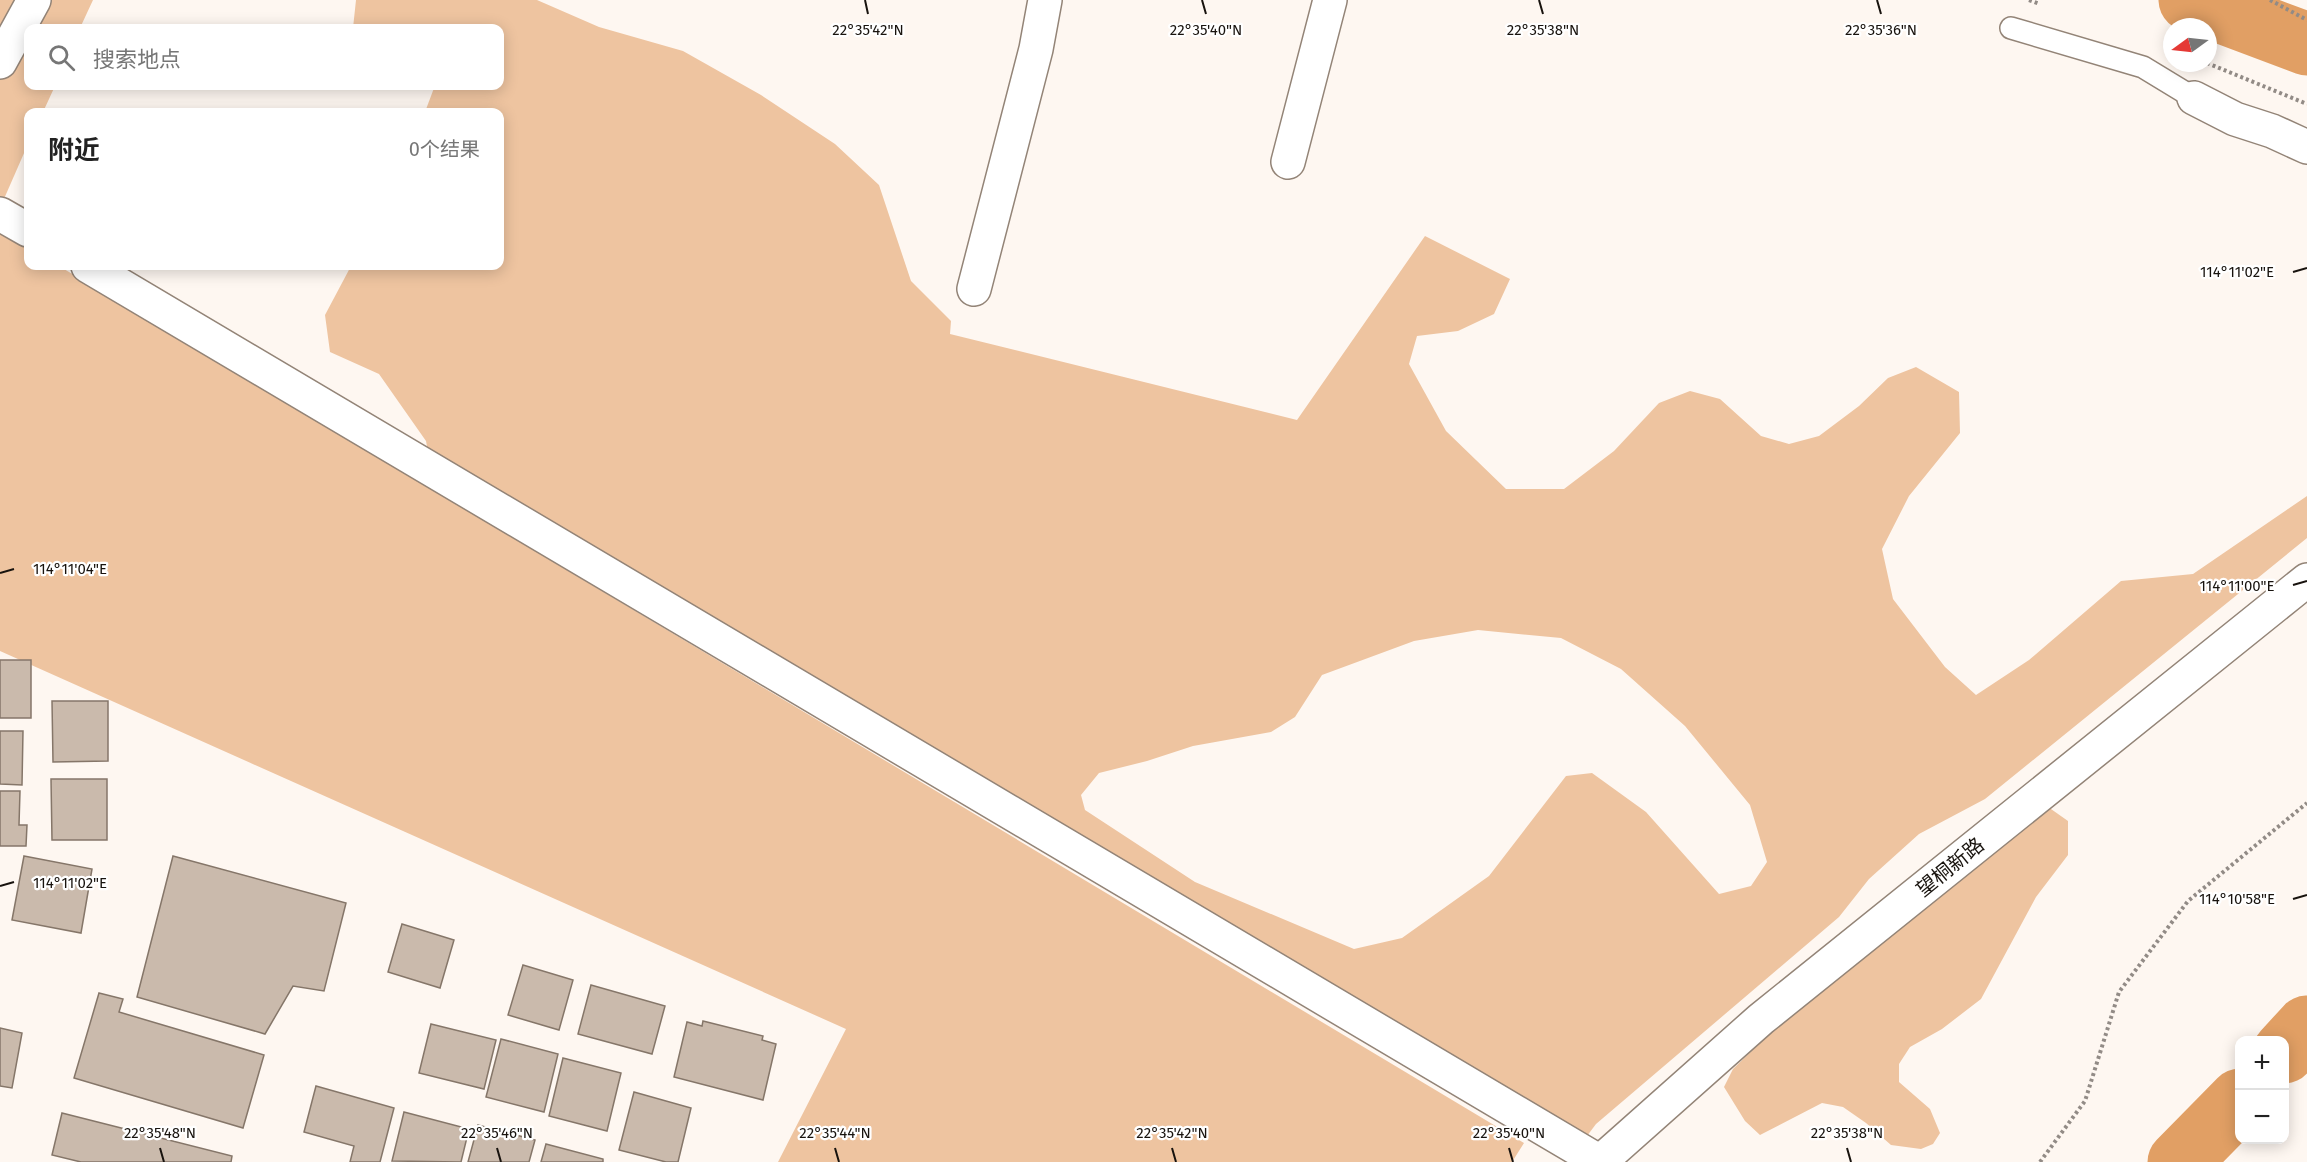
<!DOCTYPE html>
<html lang="zh">
<head>
<meta charset="utf-8">
<style>
	:root { --surface:#fff; --page:#f2f2f2; --text:#222; --muted:#767676; --line:#e0e0e0 }
	body { margin:0; font-family:"Fira Sans","Noto Sans SC",sans-serif; background:var(--page); color:var(--text) }
	.controls { position:absolute; right:18px; bottom:18px; display:grid; overflow:hidden; border-radius:12px; box-shadow:0 3px 15px #0003 }
	.controls button { width:54px; height:54px; display:grid; place-items:center; padding:0; border:0; border-bottom:2px solid var(--line); background:var(--surface); color:var(--text); font:30px sans-serif }
	.compass { position:absolute; left:2163px; top:18px; width:54px; height:54px; border-radius:50%; background:var(--surface); box-shadow:0 3px 15px #0003; rotate:255deg }
	.list { margin:0; padding:0; list-style:none }
	h2 { display:flex; justify-content:space-between; align-items:center; height:78px; margin:0; padding:0 24px; font-size:26px }
	h2 small { font-size:20px; font-weight:400; color:var(--muted) }
	.icon { flex:none; width:33px; height:33px; fill:none; stroke:currentColor; stroke-width:2; stroke-linecap:round; stroke-linejoin:round }
	.map { position:relative; flex:none; width:2307px; height:1162px; overflow:hidden }
	.search { position:absolute; background:var(--surface); box-shadow:0 3px 15px #0003; left:24px; top:24px; width:480px; height:66px; display:flex; align-items:center; gap:15px; box-sizing:border-box; padding:0 21px; border-radius:12px; color:var(--muted); font-size:22px }
	.panel { position:absolute; background:var(--surface); box-shadow:0 3px 15px #0003; left:24px; top:108px; width:480px; height:162px; border-radius:12px }
	.map>svg:first-child { display:block }
</style>
</head>
<body>
<div class="map">
<svg width="2307" height="1162" viewBox="0 0 2307 1162">
	<rect width="100%" height="100%" fill="#fef7f1"/>
	<path fill="#eec4a0" fill-rule="evenodd" d="M0 0H93L80 28H28V86H55L43 112H28V144L0 208Z
		M356 0H537L599 27 683 51 761 95 835 144 879 185 911 281 951 321 950 334 1297 420 1425 236 1510 279 1494 314 1458 331 1417 336 1409 364 1446 431 1506 489H1564L1614 451 1659 403 1690 391 1720 399 1761 436 1789 444 1819 436 1859 406 1888 378 1916 367 1959 392 1960 433 1909 496 1882 549 1893 599 1945 667 1976 695 2029 660 2121 581 2193 574 2307 496V538L1985 799 1919 834 1869 879 1839 917 1596 1124 1584 1140 430 462 426 441 379 374 330 352 325 315 351 266H500V112H425L434 88 431 86H500V28H353ZM1478 630 1561 638 1621 669 1685 726 1750 805 1767 862 1751 886 1719 894 1646 812 1592 773 1566 776 1489 876 1402 938 1354 949 1195 882 1085 810 1081 795 1099 773 1147 761 1193 746 1271 732 1295 717 1322 675 1414 641Z
		M0 230 28 247V266H59L1524 1143 1512 1162H778L846 1029 0 651Z
		M2041 802 2068 821V855L2036 897 1981 999 1942 1029 1910 1047 1899 1064V1082L1930 1109 1940 1133 1933 1144 1921 1149 1891 1145 1866 1123 1843 1107 1822 1103 1760 1135 1745 1121 1724 1087 1733 1069 1813 991Z"/>
	<g fill="none" stroke-linecap="round" stroke-linejoin="round">
		<path stroke="#e19f64" stroke-width="63" d="M2190 0 2307 44
			M2284 1052 2307 1027
			M2179 1162 2240 1100"/>
	</g>
	<path fill="#cabaac" stroke="#857669" stroke-width="1.5" d="M0 660H31V718H0Z
		M52 701H108V761L53 762Z
		M0 731H23L22 785 0 784Z
		M51 779H107V840H52Z
		M0 791H20L19 825H27L26 846H0Z
		M24 856 92 869 81 933 12 920Z
		M173 856 346 903 324 991 293 986 265 1034 137 997Z
		M402 924 454 940 440 988 388 972Z
		M523 965 573 980 559 1030 508 1015Z
		M591 985 665 1006 652 1054 578 1034Z
		M99 993 123 999 119 1012 264 1055 243 1128 74 1078Z
		M703 1021 763 1036 762 1040 776 1044 763 1100 674 1077 687 1022 702 1026Z
		M431 1024 496 1040 484 1089 419 1073Z
		M0 1028 22 1033 12 1088 0 1086Z
		M501 1039 558 1054 544 1112 486 1097Z
		M563 1058 621 1073 607 1131 549 1116Z
		M316 1086 394 1108 380 1162H350L354 1146 304 1132Z
		M634 1092 691 1108 678 1162H666L619 1150Z
		M404 1112 469 1129 461 1162 392 1161Z
		M62 1113 232 1156 231 1162H81L52 1155Z
		M478 1125 535 1140 529 1162H468Z
		M546 1144 603 1159V1162H541Z"/>
	<g fill="none" stroke-linecap="round" stroke-linejoin="round">
		<g stroke="#938477" stroke-width="24">
			<path id="lane" d="M2011 28 2143 67 2194 98"/>
		</g>
		<g stroke="#938477" stroke-width="36">
			<path id="street" d="M2194 98 2235 119 2272 131 2307 147
				M1288 162 1330 0
				M0 214 28 230
				M88 266 1600 1162
				M974 289 1036 49 1045 0"/>
		</g>
		<g stroke="#938477" stroke-width="36">
			<path id="secondary" d="M0 62 34 0
				M1600 1162 1761 1019 2307 580"/>
		</g>
		<path stroke="#928b86" stroke-width="4" stroke-dasharray="3 3" stroke-linecap="butt" d="M2029 0 2040 4
			M2270 0 2307 20
			M2207 63 2307 104
			M2040 1162 2085 1101 2119 992 2188 901 2307 803"/>
		<use href="#lane" stroke="#fff" stroke-width="21"/>
		<use href="#street" stroke="#fff" stroke-width="33"/>
		<use href="#secondary" stroke="#fff" stroke-width="33"/>
	</g>
	<path fill="none" stroke="#18130e" stroke-width="2" d="M865 0 868 14M1202 0 1206 14M1539 0 1543 14M1877 0 1881 14M2293 272 2307 268M0 573 14 569M2293 585 2307 581M0 886 14 882M2293 899 2307 895M160 1148 164 1162M497 1148 501 1162M835 1148 839 1162M1172 1148 1176 1162M1509 1148 1513 1162M1847 1148 1851 1162"/>
	<g text-anchor="middle" dominant-baseline="central" stroke-width="4.5" stroke-linejoin="round" paint-order="stroke">
		<g font-size="20" fill="#18130e" stroke="#fff">
			<text transform="translate(1950 867) rotate(-39)">望桐新路</text>
		</g>
	</g>
	<g font-size="15" text-anchor="middle" fill="#18130e" stroke="#fff" stroke-width="4.5" stroke-linejoin="round" paint-order="stroke">
		<text x="868" y="35">22°35'42"N</text>
		<text x="1206" y="35">22°35'40"N</text>
		<text x="1543" y="35">22°35'38"N</text>
		<text x="1881" y="35">22°35'36"N</text>
		<text x="2237" y="277">114°11'02"E</text>
		<text x="70" y="574">114°11'04"E</text>
		<text x="2237" y="591">114°11'00"E</text>
		<text x="70" y="888">114°11'02"E</text>
		<text x="2237" y="904">114°10'58"E</text>
		<text x="160" y="1138">22°35'48"N</text>
		<text x="497" y="1138">22°35'46"N</text>
		<text x="835" y="1138">22°35'44"N</text>
		<text x="1172" y="1138">22°35'42"N</text>
		<text x="1509" y="1138">22°35'40"N</text>
		<text x="1847" y="1138">22°35'38"N</text>
	</g>
</svg>
<div class="controls">
<button>+</button>
<button>−</button>
</div>
<svg class="compass" viewBox="-18 -18 36 36"><path d="M0-13l5 13h-10z" fill="#e53935"/><path d="M0 13l5-13h-10z" fill="#767676"/></svg>
<div class="search"><svg class="icon" aria-label="search" viewBox="0 0 24 24"><circle cx="10" cy="10" r="6"/><path d="M15 15l6 6"/></svg>搜索地点</div>
<section class="panel">
<h2>附近<small>0个结果</small></h2>
<ul class="list">
</ul>
</section>
</div>
</body>
</html>
